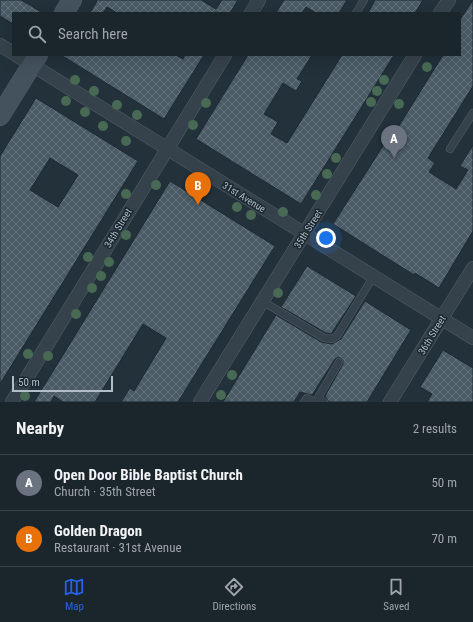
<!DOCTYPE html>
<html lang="en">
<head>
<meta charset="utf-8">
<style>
	:root { --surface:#1a252c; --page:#232d34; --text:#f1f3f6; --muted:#9fa5a9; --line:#384248; --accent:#2563eb }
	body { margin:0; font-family:"Roboto Condensed",sans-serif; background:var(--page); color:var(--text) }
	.scale { position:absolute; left:12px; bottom:10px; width:101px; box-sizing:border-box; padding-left:4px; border:2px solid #b1bdc7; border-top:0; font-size:11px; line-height:14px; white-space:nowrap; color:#b1bdc7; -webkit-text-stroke:3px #1b272f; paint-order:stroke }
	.you { position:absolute; left:326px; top:238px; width:14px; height:14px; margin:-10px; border:3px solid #fff; border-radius:50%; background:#1a73e8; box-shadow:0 0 0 6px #1a73e833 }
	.badge { display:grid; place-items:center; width:26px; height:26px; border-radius:50%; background:var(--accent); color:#fff; font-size:13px; font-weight:700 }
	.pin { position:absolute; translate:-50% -33px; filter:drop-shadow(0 1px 2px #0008) }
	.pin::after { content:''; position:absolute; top:21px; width:14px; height:12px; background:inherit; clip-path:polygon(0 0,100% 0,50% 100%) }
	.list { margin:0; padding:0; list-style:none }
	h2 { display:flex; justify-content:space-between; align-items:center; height:52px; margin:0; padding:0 16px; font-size:17px }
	h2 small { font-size:13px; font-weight:400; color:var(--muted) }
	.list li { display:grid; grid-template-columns:26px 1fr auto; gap:12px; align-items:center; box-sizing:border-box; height:56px; padding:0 16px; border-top:1px solid var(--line) }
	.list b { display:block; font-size:15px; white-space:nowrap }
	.list p { margin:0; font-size:13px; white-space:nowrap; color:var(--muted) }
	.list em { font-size:13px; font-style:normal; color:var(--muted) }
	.icon { flex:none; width:22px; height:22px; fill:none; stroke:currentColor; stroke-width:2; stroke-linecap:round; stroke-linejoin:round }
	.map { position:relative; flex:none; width:473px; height:402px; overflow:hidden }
	.search { position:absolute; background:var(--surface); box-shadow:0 4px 16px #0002; left:12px; right:12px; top:12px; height:44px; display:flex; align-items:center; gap:10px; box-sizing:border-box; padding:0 14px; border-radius:0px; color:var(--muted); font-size:15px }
	.sheet { height:164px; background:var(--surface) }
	nav { display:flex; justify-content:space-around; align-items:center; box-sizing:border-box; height:56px; border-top:1px solid var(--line); background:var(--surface); font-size:11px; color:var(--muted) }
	nav a { display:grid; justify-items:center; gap:2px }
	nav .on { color:var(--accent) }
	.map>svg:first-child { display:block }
</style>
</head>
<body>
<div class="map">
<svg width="473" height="402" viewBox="0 0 473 402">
	<defs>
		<pattern id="building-cross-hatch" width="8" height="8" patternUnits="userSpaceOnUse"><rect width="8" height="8" fill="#4a5b66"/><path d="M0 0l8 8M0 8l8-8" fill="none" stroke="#62717a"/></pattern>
	</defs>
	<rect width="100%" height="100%" fill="#22313a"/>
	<path fill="url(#building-cross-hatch)" stroke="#1d2931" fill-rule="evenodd" d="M0 0H21L43 13H13V24L0 16Z
		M96 0H201L216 9 222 0H238L230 13H117L107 7 103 13H90L97 1Z
		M284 0H347L339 13H316L306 7 302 13H276Z
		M375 0H423L415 13H368Z
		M473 0V86L428 158 435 163 429 172 456 189 468 170 460 166 473 145V231L439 288 415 273 414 275 333 224 390 135 392 137 443 55H460V20Z
		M61 55H176L183 59 185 55H204L164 119Z
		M248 55H312L297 79 302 81 296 91 283 83 264 114 278 122 271 134 287 143 342 55H394L301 204 196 139Z
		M36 98 138 161 0 384V156ZM50 158 78 175 58 207 30 190Z
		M170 181 275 246 178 402H121L130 388 134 391 166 338 143 324 95 402H63L54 396 51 402H34Z
		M307 266 356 296 331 334 326 333 281 307Z
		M365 301 411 330 367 402H329L325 396 343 364V360L339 357 335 359 312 395 300 392 294 402H223L276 315 321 342 332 344 341 339Z
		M443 350 473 368V402H427L432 394 420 387Z"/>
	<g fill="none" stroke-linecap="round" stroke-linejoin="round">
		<g stroke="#546068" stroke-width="8">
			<path id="service" d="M356 13 364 0
				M450 149 473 113
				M262 301 324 338 332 339 337 336 373 277
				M304 402 307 398 314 402
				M324 402 318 398 339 362"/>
		</g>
		<g stroke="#546068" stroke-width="14">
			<path id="minor" d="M251 13 259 0
				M440 13 449 0
				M0 45 13 53
				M16 55 473 338
				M12 402 225 55
				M200 402 415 55
				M390 402 473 268"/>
		</g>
		<g stroke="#546068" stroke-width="20">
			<path id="secondary" d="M64 13 72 0
				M0 116 38 55"/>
		</g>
		<use href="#service" stroke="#36424b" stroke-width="7"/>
		<use href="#minor" stroke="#36424b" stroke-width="13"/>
		<use href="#secondary" stroke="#44525e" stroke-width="19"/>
	</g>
	<g fill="#486a54">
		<circle cx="427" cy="67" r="5"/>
		<circle cx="75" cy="80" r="5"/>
		<circle cx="384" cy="80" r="5"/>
		<circle cx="94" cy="91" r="5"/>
		<circle cx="377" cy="91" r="5"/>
		<circle cx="66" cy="101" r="5"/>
		<circle cx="371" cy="102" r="5"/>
		<circle cx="206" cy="103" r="5"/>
		<circle cx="399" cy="104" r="5"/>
		<circle cx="117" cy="105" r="5"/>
		<circle cx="85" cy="112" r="5"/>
		<circle cx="137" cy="115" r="5"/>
		<circle cx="193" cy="125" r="5"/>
		<circle cx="103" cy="126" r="5"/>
		<circle cx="126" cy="141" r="5"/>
		<circle cx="336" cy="158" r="5"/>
		<circle cx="327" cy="174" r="5"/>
		<circle cx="156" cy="185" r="5"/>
		<circle cx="205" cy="187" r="5"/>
		<circle cx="126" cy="194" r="5"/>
		<circle cx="316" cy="195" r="5"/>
		<circle cx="237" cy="207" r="5"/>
		<circle cx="283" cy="212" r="5"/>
		<circle cx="251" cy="215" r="5"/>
		<circle cx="126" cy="235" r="5"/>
		<circle cx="88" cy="257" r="5"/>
		<circle cx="109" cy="262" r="5"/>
		<circle cx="101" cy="276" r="5"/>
		<circle cx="92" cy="288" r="5"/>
		<circle cx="278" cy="293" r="5"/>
		<circle cx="76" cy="314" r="5"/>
		<circle cx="28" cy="354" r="5"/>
		<circle cx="48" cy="356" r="5"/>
		<circle cx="232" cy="375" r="5"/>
		<circle cx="221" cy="395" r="5"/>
		<circle cx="25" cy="396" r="5"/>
	</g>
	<g text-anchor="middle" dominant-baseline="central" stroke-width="3" stroke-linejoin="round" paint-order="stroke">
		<g font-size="10" fill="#b1bdc7" stroke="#1b272f">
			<text transform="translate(244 197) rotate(32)">31st Avenue</text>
			<text transform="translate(118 228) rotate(-59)">34th Street</text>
			<text transform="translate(308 229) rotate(-58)">35th Street</text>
			<text transform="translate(432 335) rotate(-59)">36th Street</text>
		</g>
	</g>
</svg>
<div class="scale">50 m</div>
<div class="you"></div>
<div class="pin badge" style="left:394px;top:158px;background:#6b7280">A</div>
<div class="pin badge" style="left:198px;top:205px;background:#e8710a">B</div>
<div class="search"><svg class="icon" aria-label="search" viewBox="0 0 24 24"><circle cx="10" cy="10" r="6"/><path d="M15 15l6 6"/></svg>Search here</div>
</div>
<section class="sheet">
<h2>Nearby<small>2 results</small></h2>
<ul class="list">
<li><span class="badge" style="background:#6b7280">A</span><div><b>Open Door Bible Baptist Church</b><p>Church · 35th Street</p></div><em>50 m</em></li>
<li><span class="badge" style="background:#e8710a">B</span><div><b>Golden Dragon</b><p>Restaurant · 31st Avenue</p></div><em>70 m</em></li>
</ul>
</section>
<nav>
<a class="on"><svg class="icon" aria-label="map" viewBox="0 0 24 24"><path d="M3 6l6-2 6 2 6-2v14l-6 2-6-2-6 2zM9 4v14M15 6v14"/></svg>Map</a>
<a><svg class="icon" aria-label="directions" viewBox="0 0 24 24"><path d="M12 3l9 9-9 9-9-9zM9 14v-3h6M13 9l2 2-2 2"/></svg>Directions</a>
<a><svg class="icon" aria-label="saved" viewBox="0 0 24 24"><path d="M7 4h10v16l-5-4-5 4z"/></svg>Saved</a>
</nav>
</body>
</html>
